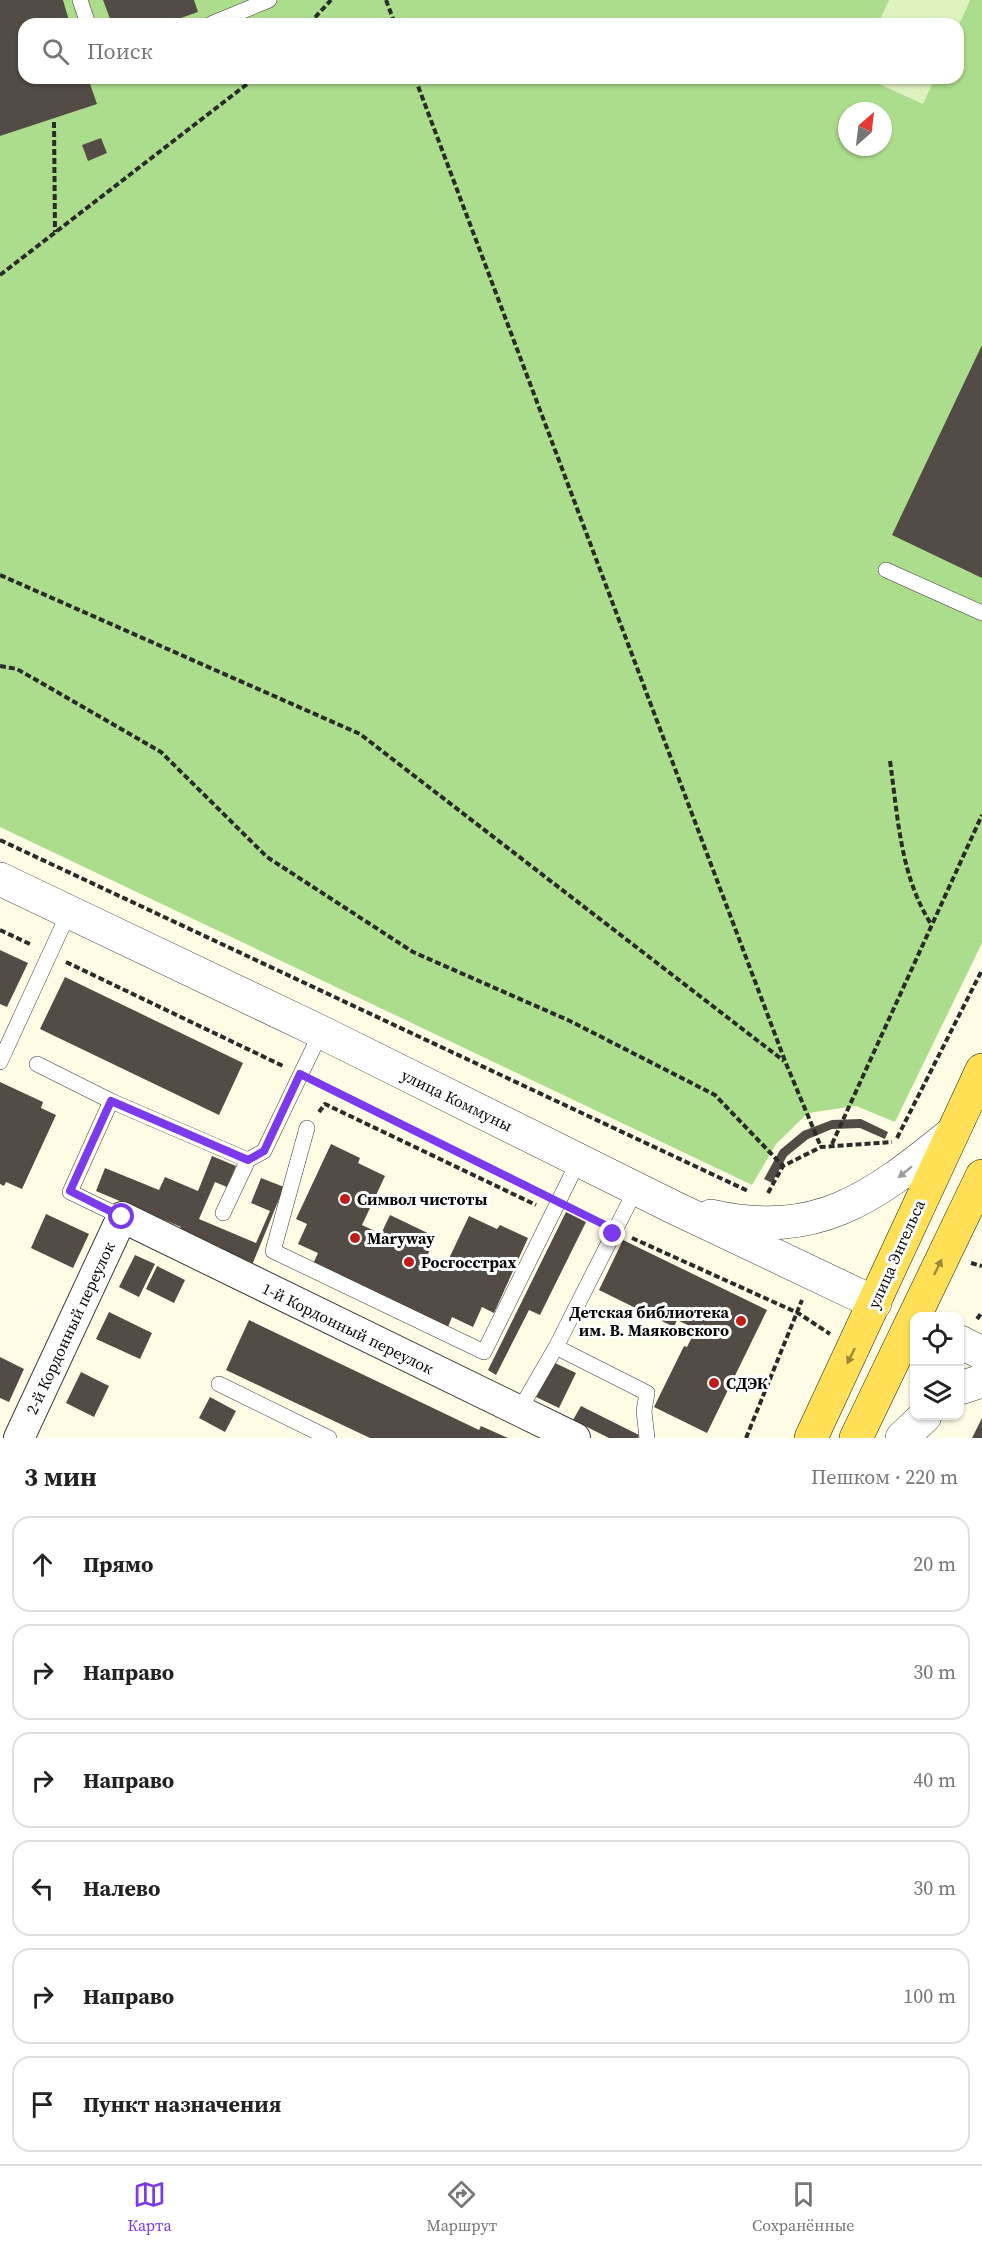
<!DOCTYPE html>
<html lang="ru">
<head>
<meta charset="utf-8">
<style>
	:root { --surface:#fff; --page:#f2f2f2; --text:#222; --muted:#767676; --line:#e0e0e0; --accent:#7c3aed }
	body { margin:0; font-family:"Source Serif 4",serif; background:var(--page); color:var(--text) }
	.controls { position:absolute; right:18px; bottom:18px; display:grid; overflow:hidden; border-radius:12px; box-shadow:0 2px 4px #0004 }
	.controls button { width:54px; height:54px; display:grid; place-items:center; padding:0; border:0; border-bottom:2px solid var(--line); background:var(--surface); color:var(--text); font:30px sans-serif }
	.compass { position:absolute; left:838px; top:102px; width:54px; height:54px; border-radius:50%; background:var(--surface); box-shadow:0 2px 4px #0004; rotate:28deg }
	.stop { position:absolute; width:18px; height:18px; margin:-14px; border:4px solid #7c3aed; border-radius:50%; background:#fff }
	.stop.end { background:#7c3aed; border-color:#fff; box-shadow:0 2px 6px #0008 }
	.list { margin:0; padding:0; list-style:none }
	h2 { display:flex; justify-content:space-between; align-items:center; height:78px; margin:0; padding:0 24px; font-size:26px }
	h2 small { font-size:20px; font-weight:400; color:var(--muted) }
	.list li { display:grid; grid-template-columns:39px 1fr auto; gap:18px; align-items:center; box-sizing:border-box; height:96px; margin:0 12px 12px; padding:0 12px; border:2px solid var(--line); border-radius:18px }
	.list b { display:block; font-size:22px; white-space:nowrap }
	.list em { font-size:20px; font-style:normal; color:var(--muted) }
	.icon { flex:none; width:33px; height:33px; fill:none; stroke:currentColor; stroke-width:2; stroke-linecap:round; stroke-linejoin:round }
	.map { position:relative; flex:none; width:982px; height:1438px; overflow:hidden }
	.search { position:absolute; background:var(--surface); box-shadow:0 2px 4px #0004; left:18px; right:18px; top:18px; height:66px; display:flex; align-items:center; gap:15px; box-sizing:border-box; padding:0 21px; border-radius:18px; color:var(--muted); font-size:22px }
	.sheet { height:726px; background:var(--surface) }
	nav { display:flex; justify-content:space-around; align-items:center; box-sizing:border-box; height:84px; border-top:2px solid var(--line); background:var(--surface); font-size:16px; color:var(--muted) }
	nav a { display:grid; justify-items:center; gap:3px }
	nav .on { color:var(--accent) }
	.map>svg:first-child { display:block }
</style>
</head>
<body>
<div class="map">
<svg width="982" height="1438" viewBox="0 0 982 1438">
	<rect width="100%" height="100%" fill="#fffce6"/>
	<path fill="#acdd8c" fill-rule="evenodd" d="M0 0H982V943L895 1122 856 1106 808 1113 776 1144 752 1185 0 827ZM24 24H958V78H24ZM847 111H883V147H847Z"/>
	<path fill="#def2c0" d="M889 0H970L958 27V24H878Z
		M866 78H935L923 104Z"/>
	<path fill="#534b45" d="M0 0H63L70 24H24V78H88L97 104 0 136Z
		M103 0H194L198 12 164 24H112Z
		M101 138 107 153 88 161 82 145Z
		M982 345V578L892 535Z
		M0 950 28 963 7 1007 0 1004Z
		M65 977 243 1063 219 1115 40 1029Z
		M0 1082 43 1102 41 1108 56 1115 22 1189 6 1182 4 1186 0 1184Z
		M861 1119 888 1132 885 1139 860 1128 832 1129 808 1139 787 1156 772 1183 764 1179 780 1150 803 1131 832 1120Z
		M331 1144 360 1158 358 1163 385 1176 362 1225 381 1234 390 1215 436 1237 427 1256 446 1265 469 1216 497 1229 500 1225 528 1238 494 1313 482 1307 473 1327 452 1317 448 1327 313 1264 318 1253 298 1244 307 1224 296 1219Z
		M212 1156 236 1166 227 1187 215 1182 199 1219 256 1243 270 1211 251 1203 261 1178 284 1187 250 1270 176 1239 181 1227 96 1191 105 1168 159 1190 165 1177 198 1191Z
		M566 1212 586 1222 540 1315 529 1310 496 1375 488 1370Z
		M46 1214 89 1234 73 1268 31 1248Z
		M623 1240 767 1310 707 1433 654 1407 684 1346 687 1347 696 1329 677 1320 674 1327 599 1290Z
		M135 1255 155 1264 139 1297 119 1287Z
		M157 1266 185 1280 174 1303 146 1289Z
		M109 1312 152 1333 140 1359 96 1339Z
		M249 1320 479 1430 481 1426 508 1438H370L226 1370Z
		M0 1357 24 1369 9 1402 0 1398Z
		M553 1362 576 1373 559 1408 536 1397Z
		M81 1372 109 1386 94 1417 66 1403Z
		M210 1397 236 1411 225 1432 199 1418Z
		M581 1406 639 1435 638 1438H609L573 1420Z
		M982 1418V1438H972Z"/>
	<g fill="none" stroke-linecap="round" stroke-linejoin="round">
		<g stroke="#3c3c3c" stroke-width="16">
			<path id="service" d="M80 0 88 24
				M211 24 269 0
				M886 570 982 613
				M0 1062 69 912
				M37 1064 111 1101 248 1160 264 1151 321 1032
				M111 1101 70 1192 122 1217
				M307 1128 273 1251 484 1352 579 1160
				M636 1189 556 1347 647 1393 644 1411 647 1438
				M223 1213 248 1160
				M219 1384 329 1438
				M519 1411 556 1347"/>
		</g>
		<g stroke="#3c3c3c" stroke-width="32">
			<path id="minor" d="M19 1438 122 1217 575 1438"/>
		</g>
		<g stroke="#3c3c3c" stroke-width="34">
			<path id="tertiary" d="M0 879 321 1032 673 1207 875 1303
				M711 1216C817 1240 872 1198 950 1135
				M960 1342 982 1353
				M960 1388 982 1381
				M902 1438 925 1416"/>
		</g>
		<g stroke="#1a1a1a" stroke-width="34">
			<path id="primary" d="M811 1438 982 1070
				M856 1438 982 1176"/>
		</g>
		<path stroke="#2b2b2b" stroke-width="4" stroke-dasharray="6 3" stroke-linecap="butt" d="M386 0 395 24
			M309 24 331 0
			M415 78 785 1061 821 1147
			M54 122 55 232
			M0 275 255 78
			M0 575 360 734 784 1061
			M0 666 17 669 161 752 267 857 413 952 570 1021 715 1095 783 1166
			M890 761C898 817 900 875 931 924
			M0 840 748 1191
			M0 930 32 945
			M66 962 283 1066
			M317 1083 541 1194
			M319 1112 325 1104 536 1205
			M897 1138 982 970
			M832 1144 982 815
			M768 1193 783 1166 821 1147 892 1142
			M575 1210 598 1222
			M632 1238 798 1313 830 1334
			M971 1263 982 1266
			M977 1319 982 1312
			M746 1438 802 1300"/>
		<use href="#service" stroke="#fff" stroke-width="15"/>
		<use href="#minor" stroke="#fff" stroke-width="30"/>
		<use href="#tertiary" stroke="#fff" stroke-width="33"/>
		<use href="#primary" stroke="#ffe056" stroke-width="33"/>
	</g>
	<defs><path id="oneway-solid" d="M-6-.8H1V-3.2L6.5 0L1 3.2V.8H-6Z" transform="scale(1.5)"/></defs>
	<use fill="#9d9d9d" href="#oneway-solid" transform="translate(905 1172) rotate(141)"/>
	<g fill="#9d8a37">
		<use href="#oneway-solid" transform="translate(938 1267) rotate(-64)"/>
		<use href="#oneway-solid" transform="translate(851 1356) rotate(116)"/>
	</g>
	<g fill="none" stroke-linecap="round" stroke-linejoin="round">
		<path stroke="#7c3aed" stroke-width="8" d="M122 1217 70 1191 111 1101 248 1160 264 1151 300 1074 615 1230 613 1234"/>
	</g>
	<g fill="#c11b19" stroke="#fff" stroke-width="2">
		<circle cx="345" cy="1199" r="6"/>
		<circle cx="355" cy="1238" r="6"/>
		<circle cx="409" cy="1262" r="6"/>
		<circle cx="741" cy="1321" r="6"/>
		<circle cx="714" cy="1383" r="6"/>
	</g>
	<g text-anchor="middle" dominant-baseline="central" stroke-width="6" stroke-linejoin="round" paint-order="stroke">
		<g font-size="16" fill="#090909" stroke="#fff">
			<text transform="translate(457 1100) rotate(26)">улица Коммуны</text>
			<text transform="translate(896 1254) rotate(-66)">улица Энгельса</text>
			<text transform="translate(70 1328) rotate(-65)">2-й Кордонный переулок</text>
			<text transform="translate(348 1328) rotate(26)">1-й Кордонный переулок</text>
		</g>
		<g font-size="16" font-weight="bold" fill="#090909" stroke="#fff" text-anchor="start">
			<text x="357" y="1199">Символ чистоты</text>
			<text x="367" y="1238">Maryway</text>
			<text x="421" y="1262">Росгосстрах</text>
			<text x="729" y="1312" text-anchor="end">Детская библиотека<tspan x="729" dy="18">им. В. Маяковского</tspan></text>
			<text x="726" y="1383">СДЭК</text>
		</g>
	</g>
</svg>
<div class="controls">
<button><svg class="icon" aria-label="locate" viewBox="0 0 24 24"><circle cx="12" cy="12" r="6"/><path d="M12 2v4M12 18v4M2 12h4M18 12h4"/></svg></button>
<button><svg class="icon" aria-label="layers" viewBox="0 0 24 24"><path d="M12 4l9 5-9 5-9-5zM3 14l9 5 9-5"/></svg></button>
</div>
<svg class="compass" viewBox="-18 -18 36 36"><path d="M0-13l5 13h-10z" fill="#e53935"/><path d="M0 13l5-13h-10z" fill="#767676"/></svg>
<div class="stop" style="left:122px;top:1217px"></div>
<div class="stop end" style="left:613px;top:1234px"></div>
<div class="search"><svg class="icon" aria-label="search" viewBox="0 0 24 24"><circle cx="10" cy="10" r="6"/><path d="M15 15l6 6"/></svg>Поиск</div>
</div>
<section class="sheet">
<h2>3 мин<small>Пешком · 220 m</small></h2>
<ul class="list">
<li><svg class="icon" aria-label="ahead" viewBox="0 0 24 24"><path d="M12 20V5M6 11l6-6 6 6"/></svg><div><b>Прямо</b></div><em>20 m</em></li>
<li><svg class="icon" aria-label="right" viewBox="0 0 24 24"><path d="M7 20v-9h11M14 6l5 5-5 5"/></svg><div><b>Направо</b></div><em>30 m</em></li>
<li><svg class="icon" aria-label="right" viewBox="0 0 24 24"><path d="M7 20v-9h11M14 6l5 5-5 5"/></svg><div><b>Направо</b></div><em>40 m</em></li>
<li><svg class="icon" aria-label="left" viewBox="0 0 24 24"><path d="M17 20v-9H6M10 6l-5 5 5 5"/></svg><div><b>Налево</b></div><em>30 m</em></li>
<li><svg class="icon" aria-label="right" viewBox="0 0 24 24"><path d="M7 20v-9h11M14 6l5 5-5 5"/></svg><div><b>Направо</b></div><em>100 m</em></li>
<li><svg class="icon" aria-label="arrive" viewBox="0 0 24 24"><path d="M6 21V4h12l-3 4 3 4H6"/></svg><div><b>Пункт назначения</b></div></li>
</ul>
</section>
<nav>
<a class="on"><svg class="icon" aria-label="map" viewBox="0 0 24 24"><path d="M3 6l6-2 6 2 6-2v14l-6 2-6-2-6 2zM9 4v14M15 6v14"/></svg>Карта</a>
<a><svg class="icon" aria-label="directions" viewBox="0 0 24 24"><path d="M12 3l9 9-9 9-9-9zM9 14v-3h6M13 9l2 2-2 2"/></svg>Маршрут</a>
<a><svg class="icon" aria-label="saved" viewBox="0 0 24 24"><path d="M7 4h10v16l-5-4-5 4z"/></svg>Сохранённые</a>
</nav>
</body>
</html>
